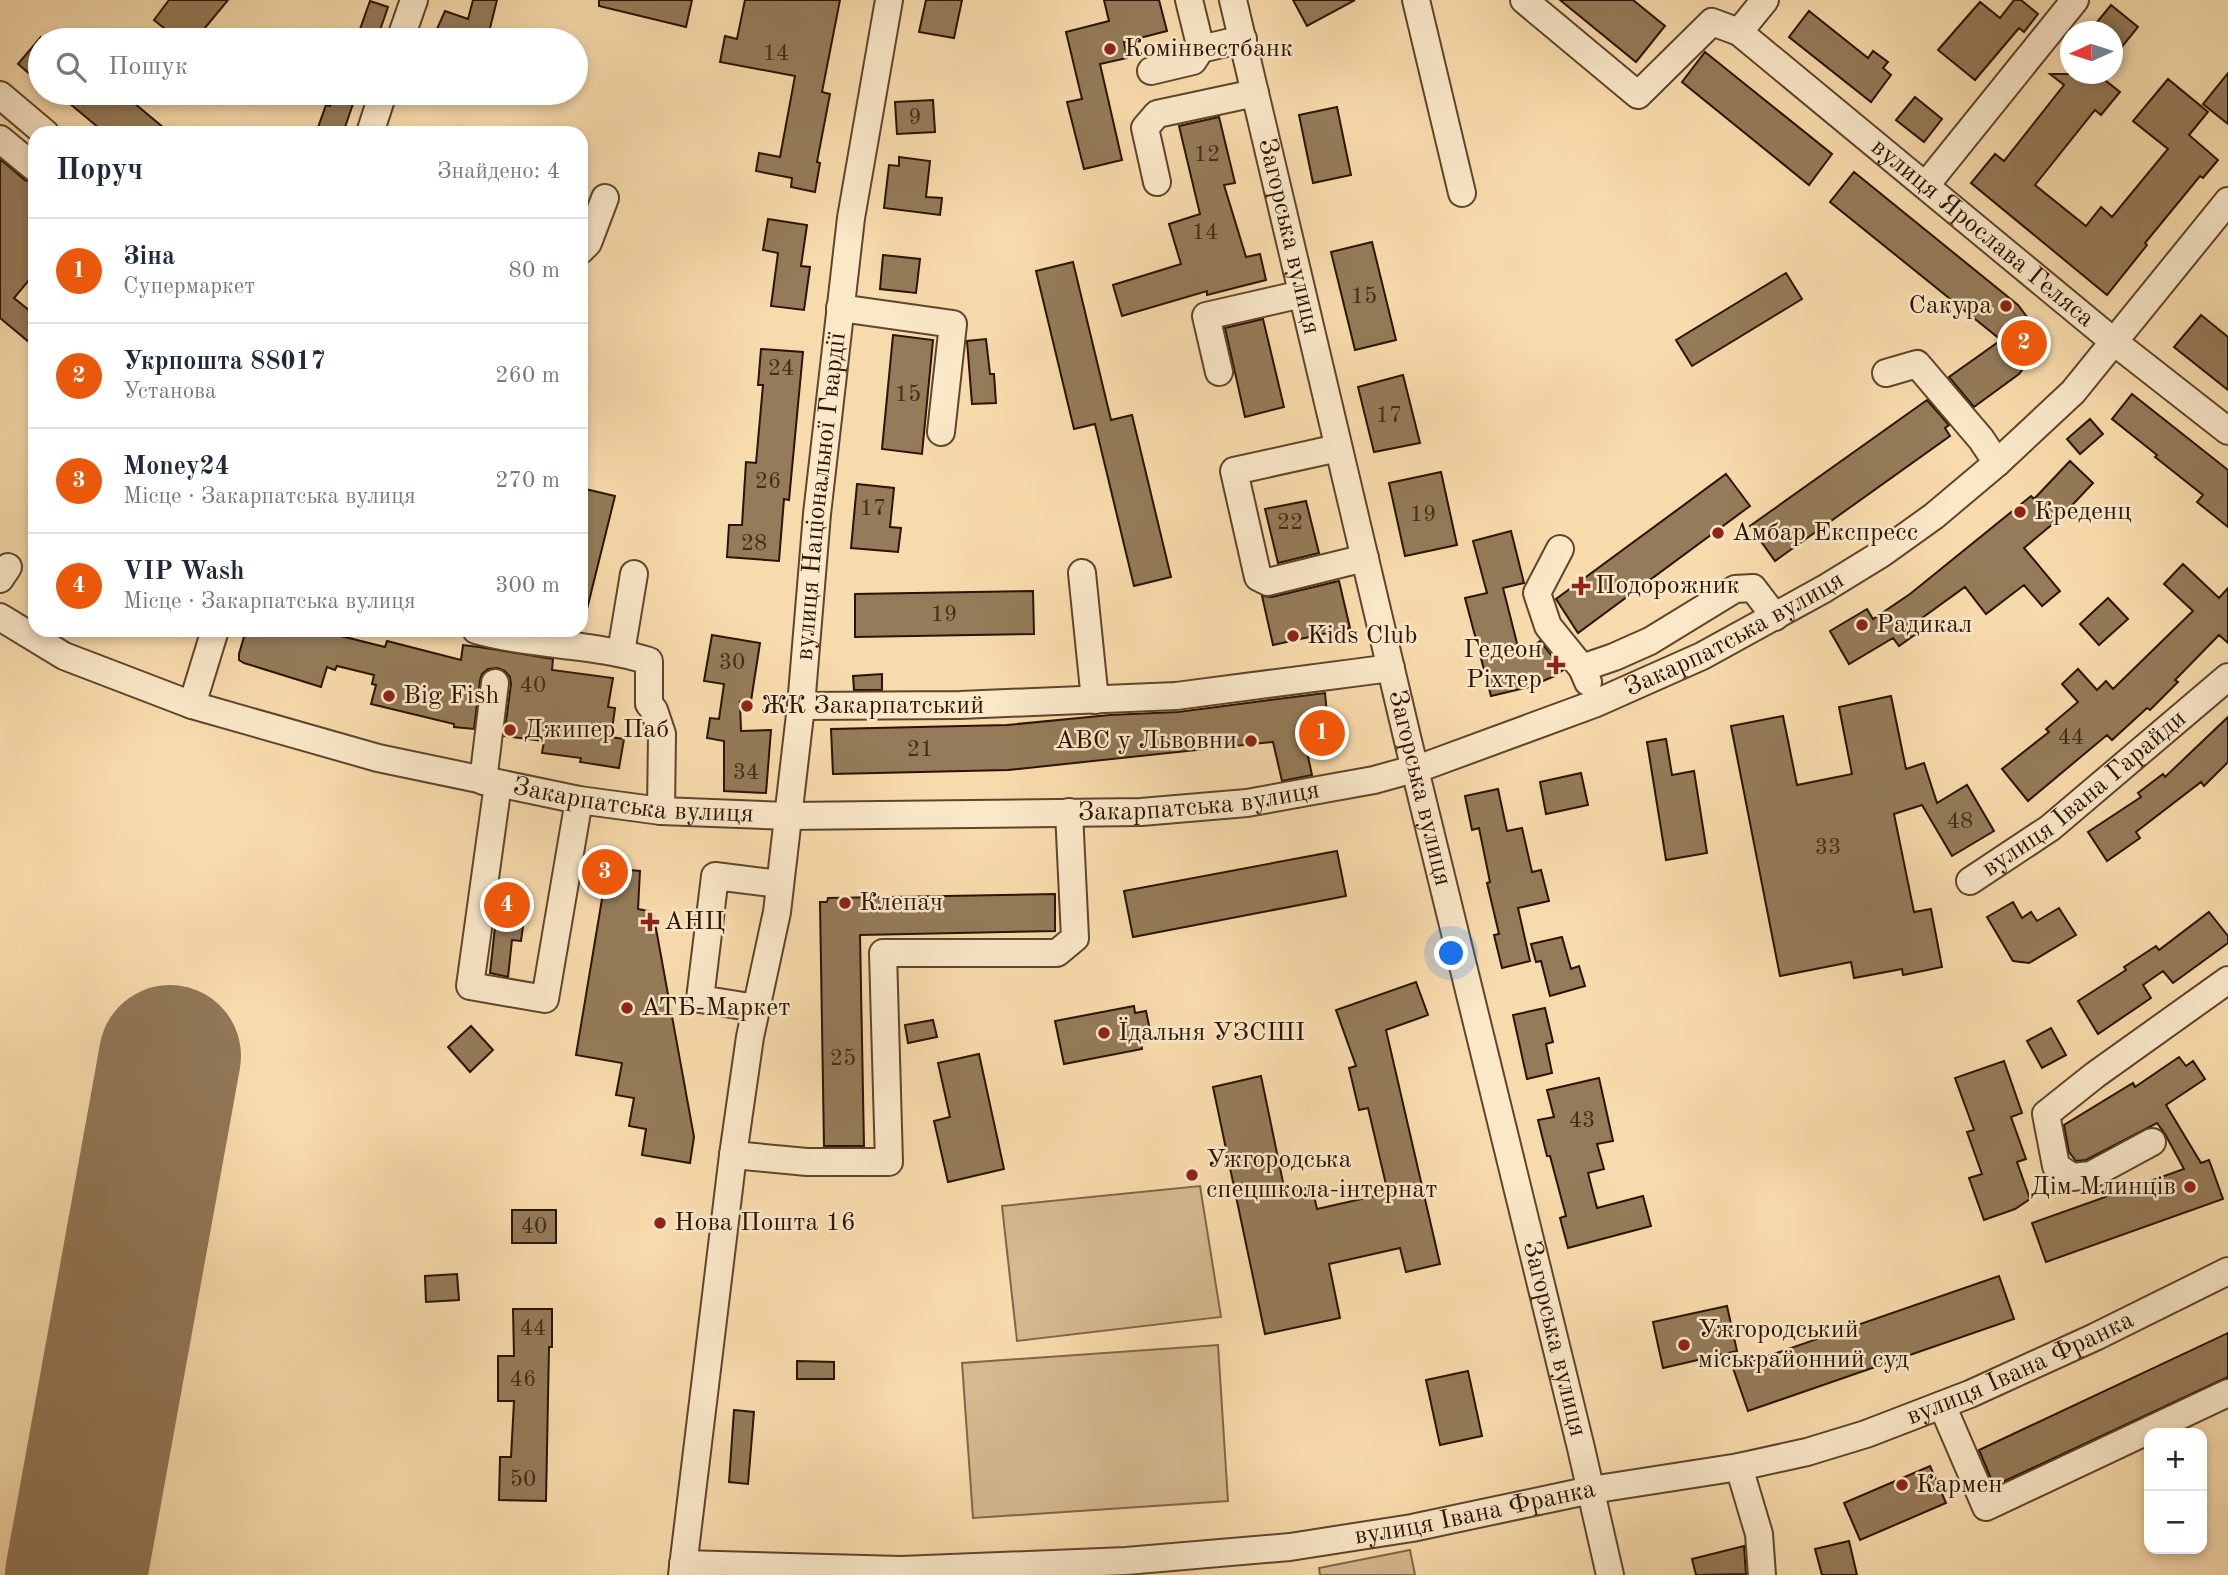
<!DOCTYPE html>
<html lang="uk">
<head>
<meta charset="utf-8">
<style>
	:root { --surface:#fff; --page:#f6f6f7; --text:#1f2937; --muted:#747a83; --line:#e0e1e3; --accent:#ea580c }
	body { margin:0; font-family:"Old Standard TT",serif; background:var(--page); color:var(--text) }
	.controls { position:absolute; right:21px; bottom:21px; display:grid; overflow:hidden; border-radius:14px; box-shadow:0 4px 10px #0003 }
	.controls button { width:63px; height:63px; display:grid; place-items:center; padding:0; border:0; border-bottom:2px solid var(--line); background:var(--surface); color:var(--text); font:35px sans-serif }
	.compass { position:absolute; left:2060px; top:21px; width:63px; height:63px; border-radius:50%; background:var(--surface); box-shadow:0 4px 10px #0003; rotate:267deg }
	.you { position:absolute; left:1452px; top:954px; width:24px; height:24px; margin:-18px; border:5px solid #fff; border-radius:50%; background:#1a73e8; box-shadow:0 0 0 10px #1a73e833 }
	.badge { display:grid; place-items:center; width:46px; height:46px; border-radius:50%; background:var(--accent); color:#fff; font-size:23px; font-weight:700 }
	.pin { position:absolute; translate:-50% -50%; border:4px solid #fff; box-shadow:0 2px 7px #0006 }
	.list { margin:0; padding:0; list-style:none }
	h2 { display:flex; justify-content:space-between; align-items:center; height:91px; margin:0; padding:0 28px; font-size:30px }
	h2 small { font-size:23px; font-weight:400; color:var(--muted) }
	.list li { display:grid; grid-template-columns:46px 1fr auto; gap:21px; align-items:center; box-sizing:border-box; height:105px; padding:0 28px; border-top:2px solid var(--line) }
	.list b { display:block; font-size:26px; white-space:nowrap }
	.list p { margin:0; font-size:23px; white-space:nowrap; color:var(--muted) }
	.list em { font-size:23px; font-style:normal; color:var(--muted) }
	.icon { flex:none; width:38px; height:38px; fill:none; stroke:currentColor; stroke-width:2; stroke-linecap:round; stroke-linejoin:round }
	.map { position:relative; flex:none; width:2228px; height:1575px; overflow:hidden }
	.search { position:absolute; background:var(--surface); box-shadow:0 4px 10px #0003; left:28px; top:28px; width:560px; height:77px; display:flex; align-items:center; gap:18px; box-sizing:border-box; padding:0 24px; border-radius:38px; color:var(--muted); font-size:26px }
	.panel { position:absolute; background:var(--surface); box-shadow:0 4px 10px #0003; left:28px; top:126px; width:560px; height:511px; border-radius:21px }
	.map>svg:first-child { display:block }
</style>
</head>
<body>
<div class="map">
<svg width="2228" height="1575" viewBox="0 0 2228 1575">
	<rect width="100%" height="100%" fill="#f8dbac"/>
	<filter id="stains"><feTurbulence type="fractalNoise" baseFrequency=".00286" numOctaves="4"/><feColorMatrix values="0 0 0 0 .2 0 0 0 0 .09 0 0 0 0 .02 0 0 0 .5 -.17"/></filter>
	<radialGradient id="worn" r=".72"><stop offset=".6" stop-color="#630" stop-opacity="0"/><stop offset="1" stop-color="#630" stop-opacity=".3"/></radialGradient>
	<path fill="#d5b98f" stroke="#806648" stroke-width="2" d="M1200 1186 1221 1317 1017 1341 1002 1206Z
		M1218 1345 1228 1501 973 1518 962 1363Z
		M1410 1550 1415 1575H1320L1319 1568Z"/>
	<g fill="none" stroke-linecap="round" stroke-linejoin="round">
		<path stroke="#917756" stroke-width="142" d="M76 1575 170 1056"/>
	</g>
	<path fill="#957b59" stroke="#2a1300" stroke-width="2" d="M169 0H228L195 40H179L154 20Z
		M473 0H497L487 40H432L445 11 468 19Z
		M599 0H692L686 27 599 6Z
		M745 0H840L822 92 830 94 817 162 820 163 815 192 791 187 792 178 756 171 759 153 780 157 795 76 720 62 725 36 737 39Z
		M926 0H962L954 38 919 32Z
		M1104 0H1159L1167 31 1124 42 1127 58 1100 64 1122 160 1084 169 1067 102 1082 99 1066 32 1109 21Z
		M1293 0H1355L1307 26Z
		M1560 0H1633L1665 26 1636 62Z
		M2014 0H2021L2038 14 2024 32 2019 28 1975 80 1938 50 1980 2 2000 18Z
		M370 1 388 7 377 39 359 32Z
		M2111 5 2138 27 2112 59V32H2089Z
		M1809 11 1868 58 1873 51 1888 62 1883 68 1891 75 1871 102 1789 37Z
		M40 38V83L18 64Z
		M1705 52 1832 154 1809 185 1682 82Z
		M2228 73V124L2203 104Z
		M2050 74H2097L2120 92 2101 115 2095 110 2035 185 2086 226 2101 207 2112 217 2168 149 2133 121 2168 79 2208 112 2189 135 2218 160 2203 178 2200 176 2145 243 2147 245 2107 295 1971 183 1995 154 2004 161 2064 85Z
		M57 93H122L170 133H105Z
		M334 93 355 98 343 133H316L326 105 330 106Z
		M1915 97 1942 119 1924 142 1896 120Z
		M933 100 935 132 897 134 895 102Z
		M1337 107 1351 175 1313 183 1299 115Z
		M1219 117 1235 183 1224 185 1246 257 1260 254 1266 280 1207 295V291L1122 316 1113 285 1181 264 1169 224 1200 214 1179 126Z
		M899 157 930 161 926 197 942 198 940 215 884 208 889 165 899 166Z
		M0 159 25 180 35 183V273L14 298 35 315V347L0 318Z
		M1854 172 2018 305 2027 317 2031 325 2033 346 2026 365 2019 374 1974 407 1949 377 2001 340 1830 202Z
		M768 219 807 225 801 266 810 267 804 310 771 306 778 253 763 250Z
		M1372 242 1396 340 1355 350 1331 252Z
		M883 255 920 259 916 293 880 289Z
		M1073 262 1111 420 1132 415 1171 577 1134 586 1095 424 1074 429 1036 271Z
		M1786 273 1802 299 1692 366 1676 340Z
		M2201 315 2228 337V390L2174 347Z
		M1263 319 1284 407 1245 417 1225 328Z
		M893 335 933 340 922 454 882 449Z
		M986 339 990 374H994L996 403 972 404 967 341Z
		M761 349 803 352 789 500 784 499 779 561 727 557 729 525H742L746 462 756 463 763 385H758Z
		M1403 375 1420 443 1374 452 1358 387Z
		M2132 394 2228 470V527L2197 502 2203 495 2155 457 2157 455 2112 419Z
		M1927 400 1949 425 1945 428 1950 436 1775 561 1750 526Z
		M2090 419 2103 434 2080 454 2067 439Z
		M2070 461 2093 483 2061 517 2024 548 2060 591 2042 606 2024 585 1986 614 1965 587 1922 618 1927 626 1899 646 1893 638 1849 664 1830 631 1867 609 1873 619 1910 594 2031 496 2034 499Z
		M1441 472 1457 545 1405 556 1389 483Z
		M1726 474 1750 506 1578 633 1556 599Z
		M857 484 894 488 890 527 901 528 898 552 851 548Z
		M581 488 615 496 587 609 581 608Z
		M1306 501 1319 553 1278 563 1265 509Z
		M1511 531 1524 583 1503 588 1520 655 1540 641 1563 670 1555 676 1529 687 1491 696 1465 598 1487 593 1473 541Z
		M2183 564 2219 598 2228 588V643L2219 635 2175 680 2178 682 2150 710 2147 708 2112 740 2107 735 2028 801 2002 769 2049 732 2046 729 2078 702 2062 684 2078 669 2097 690 2106 681 2113 689 2193 611 2164 584Z
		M1339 581 1350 628 1273 645 1262 596 1272 597Z
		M1033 591 1034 634 855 637V594Z
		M2108 598 2128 619 2099 645 2080 624Z
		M246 630H339L337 635 385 647 387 641 461 660 463 645 479 647 553 659 552 670 613 678 608 707 615 708 611 737 624 739 619 768 580 762 581 758 542 753 544 741 504 736 511 684 510 677 505 671 498 668 488 669 482 674 480 680 474 729 454 727V724L371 704 376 685 372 684 374 675 337 666 335 670 327 667 321 687 244 663 239 660V654Z
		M712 635 760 643 751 701 740 702 741 731 771 730 766 793 724 791V741L707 738 710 718 719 719 724 684 704 681Z
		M882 674V690H854L853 676Z
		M1325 693 1329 735 1304 738 1312 775 1282 781 1273 742 1008 770 833 774 831 729 1007 725 1110 715 1178 712Z
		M1891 696 1906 769 1924 763 1937 803 1967 785 1994 831 1952 856 1922 805 1894 814 1914 912 1931 909 1942 967 1903 975 1902 969 1854 978 1851 962 1780 976 1731 726 1783 716 1797 785 1852 774 1839 707Z
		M2228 717V762L2204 786 2201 782 2136 832 2140 838 2107 861 2088 832 2141 797 2138 793 2163 774 2165 777Z
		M1666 739 1672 775 1694 771 1707 853 1666 860 1647 742Z
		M1581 773 1588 805 1546 814 1540 782Z
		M1498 789 1507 831 1522 828 1532 872 1541 870 1549 901 1518 908 1530 961 1502 968 1494 935 1499 934 1487 883 1490 882 1479 828 1472 830 1465 796Z
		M1337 851 1346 896 1133 937 1124 891Z
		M607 869 620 871V869L640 871 638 909 653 912 694 1137 690 1163 642 1155 646 1129 629 1126 634 1098 616 1095 622 1063 576 1055Z
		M507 887 528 890 521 941 512 940 508 977 490 973 499 890 506 891Z
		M1055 894V931L860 935 864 1146H824L820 902H827L828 898Z
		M2013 902 2022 918 2031 912 2037 921 2059 908 2076 935 2029 963 2013 961 1987 917Z
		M2209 912 2228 936V943L2173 983 2163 971 2143 985 2151 998 2098 1034 2078 1001 2126 970 2124 967 2156 946 2159 950Z
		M1562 937 1571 969 1579 966 1585 986 1550 996 1541 961 1536 962 1531 944Z
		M1416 982 1428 1015 1386 1030 1440 1264 1406 1272 1400 1248 1329 1264 1340 1318 1265 1334 1213 1087 1261 1076 1285 1192 1312 1187 1317 1209 1388 1193 1368 1108 1359 1110 1349 1068 1356 1066 1336 1010Z
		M1134 1006 1135 1013 1146 1011 1152 1040 1141 1042 1142 1049 1064 1064 1055 1021Z
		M1545 1008 1553 1042 1546 1044 1552 1073 1527 1079 1513 1015Z
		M933 1020 937 1037 908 1043 905 1025Z
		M471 1026 493 1050 470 1072 448 1047Z
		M2051 1028 2066 1055 2042 1068 2027 1041Z
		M979 1054 1004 1169 948 1182 934 1121 950 1117 938 1063Z
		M2179 1057 2186 1066 2193 1061 2205 1079 2166 1105 2201 1163 2209 1160 2223 1199 2046 1262 2032 1223 2184 1169 2165 1134 2157 1123 2086 1160 2076 1161 2069 1152 2064 1125 2133 1083 2135 1087Z
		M2004 1061 2022 1113 2011 1117 2026 1159 2017 1162 2030 1199 2015 1209 1984 1220 1969 1178 1982 1174 1967 1132 1974 1130 1955 1078Z
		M1599 1078 1613 1141 1597 1144 1604 1169 1588 1173 1597 1208 1643 1196 1651 1226 1568 1248 1560 1218 1566 1216 1550 1156H1547L1538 1120 1554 1117 1547 1090Z
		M512 1210H556V1243H512Z
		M457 1274 459 1300 426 1302 425 1276Z
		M1999 1276 2014 1319 1748 1411 1733 1368Z
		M1727 1306 1737 1351 1663 1368 1653 1322Z
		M513 1309H552V1347H549L546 1501 499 1500 500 1457H511L514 1401H498V1356H514Z
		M2228 1333V1377L1994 1486 1979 1450Z
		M797 1361 834 1362V1379H797Z
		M1468 1371 1482 1436 1440 1445 1426 1380Z
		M734 1410 754 1412 748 1484 729 1482Z
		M1930 1466 1946 1503 1860 1540 1844 1503Z
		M1849 1541 1857 1575H1822L1815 1549Z
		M1744 1546 1746 1574 1696 1575 1692 1559Z"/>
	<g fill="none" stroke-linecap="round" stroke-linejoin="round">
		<g stroke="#5e452b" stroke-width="30">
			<g id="minor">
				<path d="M1189 0 1201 49"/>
				<path id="s1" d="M1233 0 1408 741 1581 1448 1610 1575"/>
				<path d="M1416 0 1462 193"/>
				<path id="s2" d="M1524 0 1638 95 1712 22 1739 32 2113 341 2228 431"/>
				<path d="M1739 32 1765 0"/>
				<path d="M400 40 414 0"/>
				<path d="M1151 71 1193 61 1201 49 1243 39"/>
				<path d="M0 95 45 133"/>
				<path d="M370 133 383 93"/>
				<path d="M0 139 35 168"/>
				<path d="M1157 182 1145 128 1157 114 1255 93"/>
				<path d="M1926 185 2075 0"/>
				<path d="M581 250 588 243 605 198"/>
				<path d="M840 308 953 324 941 432"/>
				<path d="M1219 372 1206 316 1302 294"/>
				<path d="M1886 373 1917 364 1981 439 1997 463"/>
				<path d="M1338 448 1234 471 1258 577 1268 582 1365 558"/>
				<path d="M1560 549 1537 593 1548 626 1582 668 1588 682"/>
				<path d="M1082 573 1095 700"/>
				<path d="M0 579 8 567"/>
				<path id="s3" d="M0 617 64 656 192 705 378 758 579 800 661 811 788 816 1141 812 1247 803 1374 780 1428 765 1594 704 1702 656 1824 589 1881 554 1934 516 1997 463 2073 392 2228 201"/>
				<path d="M476 630C532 646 593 643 649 661V704L654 710 662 734 661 811"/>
				<path d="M621 652 634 574"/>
				<path d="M1582 668 1614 657 1650 641 1735 589 1753 588 1775 617"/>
				<path d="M192 705 215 630"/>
				<path d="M801 706 960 705 1176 696 1391 668"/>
				<path d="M483 781 495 683"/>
				<path d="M498 784 470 986 545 999 579 800"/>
				<path id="s4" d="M1970 881 2050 828 2228 677"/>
				<path d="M756 1008 700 999 715 876 780 884"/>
				<path d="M2152 1142 2091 1175 2072 1177 2056 1166 2046 1114 2095 1075 2228 980"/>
				<path d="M733 1155 807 1162H889L883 953H1057L1075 938 1069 812"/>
				<path d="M1942 1405 1986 1507 2228 1393"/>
				<path d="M1739 1467 1759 1534 1762 1575"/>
				<path id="s5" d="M683 1564 901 1570 1126 1561 1290 1547 1412 1528 1591 1490 1739 1467 1807 1452 1866 1434 1970 1394 2095 1337 2228 1271"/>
				<path id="s6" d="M682 1575 733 1155 750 1037 777 912 801 706 817 514 851 218 889 0"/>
			</g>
		</g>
		<use href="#minor" stroke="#fae8c9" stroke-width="26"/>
	</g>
	<g fill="#8f2418" stroke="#fae8c9" stroke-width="2.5">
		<circle cx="1110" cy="49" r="7"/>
		<circle cx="2006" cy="306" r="7"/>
		<circle cx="2020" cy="512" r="7"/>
		<circle cx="1718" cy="533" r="7"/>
		<path d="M1577.5 575.5h7v7h7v7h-7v7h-7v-7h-7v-7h7z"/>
		<circle cx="1862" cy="625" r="7"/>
		<circle cx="1293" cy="636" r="7"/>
		<path d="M1552.5 654.5h7v7h7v7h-7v7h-7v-7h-7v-7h7z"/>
		<circle cx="389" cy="696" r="7"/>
		<circle cx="747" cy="706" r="7"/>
		<circle cx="510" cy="730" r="7"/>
		<circle cx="1251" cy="741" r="7"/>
		<circle cx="845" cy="903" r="7"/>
		<path d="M646.5 911.5h7v7h7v7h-7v7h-7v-7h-7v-7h7z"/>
		<circle cx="627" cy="1008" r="7"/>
		<circle cx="1104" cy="1033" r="7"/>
		<circle cx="1192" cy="1175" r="7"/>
		<circle cx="2190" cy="1187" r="7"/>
		<circle cx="660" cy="1223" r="7"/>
		<circle cx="1684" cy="1345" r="7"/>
		<circle cx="1902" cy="1485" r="7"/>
	</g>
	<g text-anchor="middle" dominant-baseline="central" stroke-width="5" stroke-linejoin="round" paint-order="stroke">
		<g font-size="23" fill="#452d16">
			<text x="776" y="53">14</text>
			<text x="915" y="117">9</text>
			<text x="1207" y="154">12</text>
			<text x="1205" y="232">14</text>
			<text x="1364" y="296">15</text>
			<text x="781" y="368">24</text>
			<text x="908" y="394">15</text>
			<text x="1389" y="415">17</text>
			<text x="768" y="481">26</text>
			<text x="873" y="508">17</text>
			<text x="1423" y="514">19</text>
			<text x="1290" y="522">22</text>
			<text x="754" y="543">28</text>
			<text x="944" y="614">19</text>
			<text x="732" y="662">30</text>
			<text x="533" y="685">40</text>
			<text x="2071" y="737">44</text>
			<text x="920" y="749">21</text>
			<text x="746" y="772">34</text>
			<text x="1960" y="821">48</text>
			<text x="1828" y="847">33</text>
			<text x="843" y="1058">25</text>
			<text x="1582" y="1120">43</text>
			<text x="534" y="1226">40</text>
			<text x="533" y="1328">44</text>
			<text x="523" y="1379">46</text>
			<text x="523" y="1479">50</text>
		</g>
		<g font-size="26" fill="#2a1300" stroke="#fae8c9" text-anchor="start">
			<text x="1124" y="49">Комінвестбанк</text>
			<text x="1992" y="306" text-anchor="end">Сакура</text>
			<text x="2034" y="512">Креденц</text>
			<text x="1732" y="533">Амбар Експресс</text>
			<text x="1595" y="586">Подорожник</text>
			<text x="1876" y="625">Радикал</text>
			<text x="1307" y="636">Kids Club</text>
			<text x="1542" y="650" text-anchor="end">Гедеон<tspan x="1542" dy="30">Ріхтер</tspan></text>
			<text x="403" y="696">Big Fish</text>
			<text x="761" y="706">ЖК Закарпатський</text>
			<text x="524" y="730">Джипер Паб</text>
			<text x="1237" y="741" text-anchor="end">ABC у Львовни</text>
			<text x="859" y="903">Клепач</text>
			<text x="664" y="922">АНЦ</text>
			<text x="641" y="1008">АТБ-Маркет</text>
			<text x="1118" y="1033">Їдальня УЗСШІ</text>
			<text x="1206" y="1160">Ужгородська<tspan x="1206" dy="30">спецшкола-інтернат</tspan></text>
			<text x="2176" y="1187" text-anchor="end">Дім Млинців</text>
			<text x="674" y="1223">Нова Пошта 16</text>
			<text x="1698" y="1330">Ужгородський<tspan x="1698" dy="30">міськрайонний суд</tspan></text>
			<text x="1916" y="1485">Кармен</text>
		</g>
		<g font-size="26" fill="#2a1300" stroke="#fae8c9">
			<text stroke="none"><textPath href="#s2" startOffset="597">вулиця Ярослава Геляса</textPath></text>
			<text stroke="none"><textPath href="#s1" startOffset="243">Загорська вулиця</textPath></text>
			<text stroke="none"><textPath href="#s6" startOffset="1088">вулиця Національної Гвардії</textPath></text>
			<text stroke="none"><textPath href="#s3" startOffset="1799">Закарпатська вулиця</textPath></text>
			<text stroke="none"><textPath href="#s1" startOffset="810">Загорська вулиця</textPath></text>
			<text stroke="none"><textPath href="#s4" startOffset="144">вулиця Івана Гарайди</textPath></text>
			<text stroke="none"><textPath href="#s3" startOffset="665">Закарпатська вулиця</textPath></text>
			<text stroke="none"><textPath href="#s3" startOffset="1232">Закарпатська вулиця</textPath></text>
			<text stroke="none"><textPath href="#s1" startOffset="1377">Загорська вулиця</textPath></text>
			<text stroke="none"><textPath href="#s5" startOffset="1363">вулиця Івана Франка</textPath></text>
			<text stroke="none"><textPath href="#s5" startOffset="796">вулиця Івана Франка</textPath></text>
		</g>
	</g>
	<rect width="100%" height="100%" filter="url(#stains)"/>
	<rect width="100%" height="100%" fill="url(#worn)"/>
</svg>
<div class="controls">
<button>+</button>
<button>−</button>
</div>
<svg class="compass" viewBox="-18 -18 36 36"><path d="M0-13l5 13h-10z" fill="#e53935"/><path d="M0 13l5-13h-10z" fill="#747a83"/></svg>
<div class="you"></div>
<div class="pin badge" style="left:1322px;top:733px">1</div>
<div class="pin badge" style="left:2024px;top:343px">2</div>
<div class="pin badge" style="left:605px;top:872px">3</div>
<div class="pin badge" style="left:507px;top:905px">4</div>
<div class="search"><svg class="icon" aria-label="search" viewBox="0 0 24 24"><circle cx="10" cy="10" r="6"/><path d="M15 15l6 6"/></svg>Пошук</div>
<section class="panel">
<h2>Поруч<small>Знайдено: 4</small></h2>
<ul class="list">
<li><span class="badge">1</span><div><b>Зіна</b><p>Супермаркет</p></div><em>80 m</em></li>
<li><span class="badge">2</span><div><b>Укрпошта 88017</b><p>Установа</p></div><em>260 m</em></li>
<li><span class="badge">3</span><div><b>Money24</b><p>Місце · Закарпатська вулиця</p></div><em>270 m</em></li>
<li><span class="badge">4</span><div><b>VIP Wash</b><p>Місце · Закарпатська вулиця</p></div><em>300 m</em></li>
</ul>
</section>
</div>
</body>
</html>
